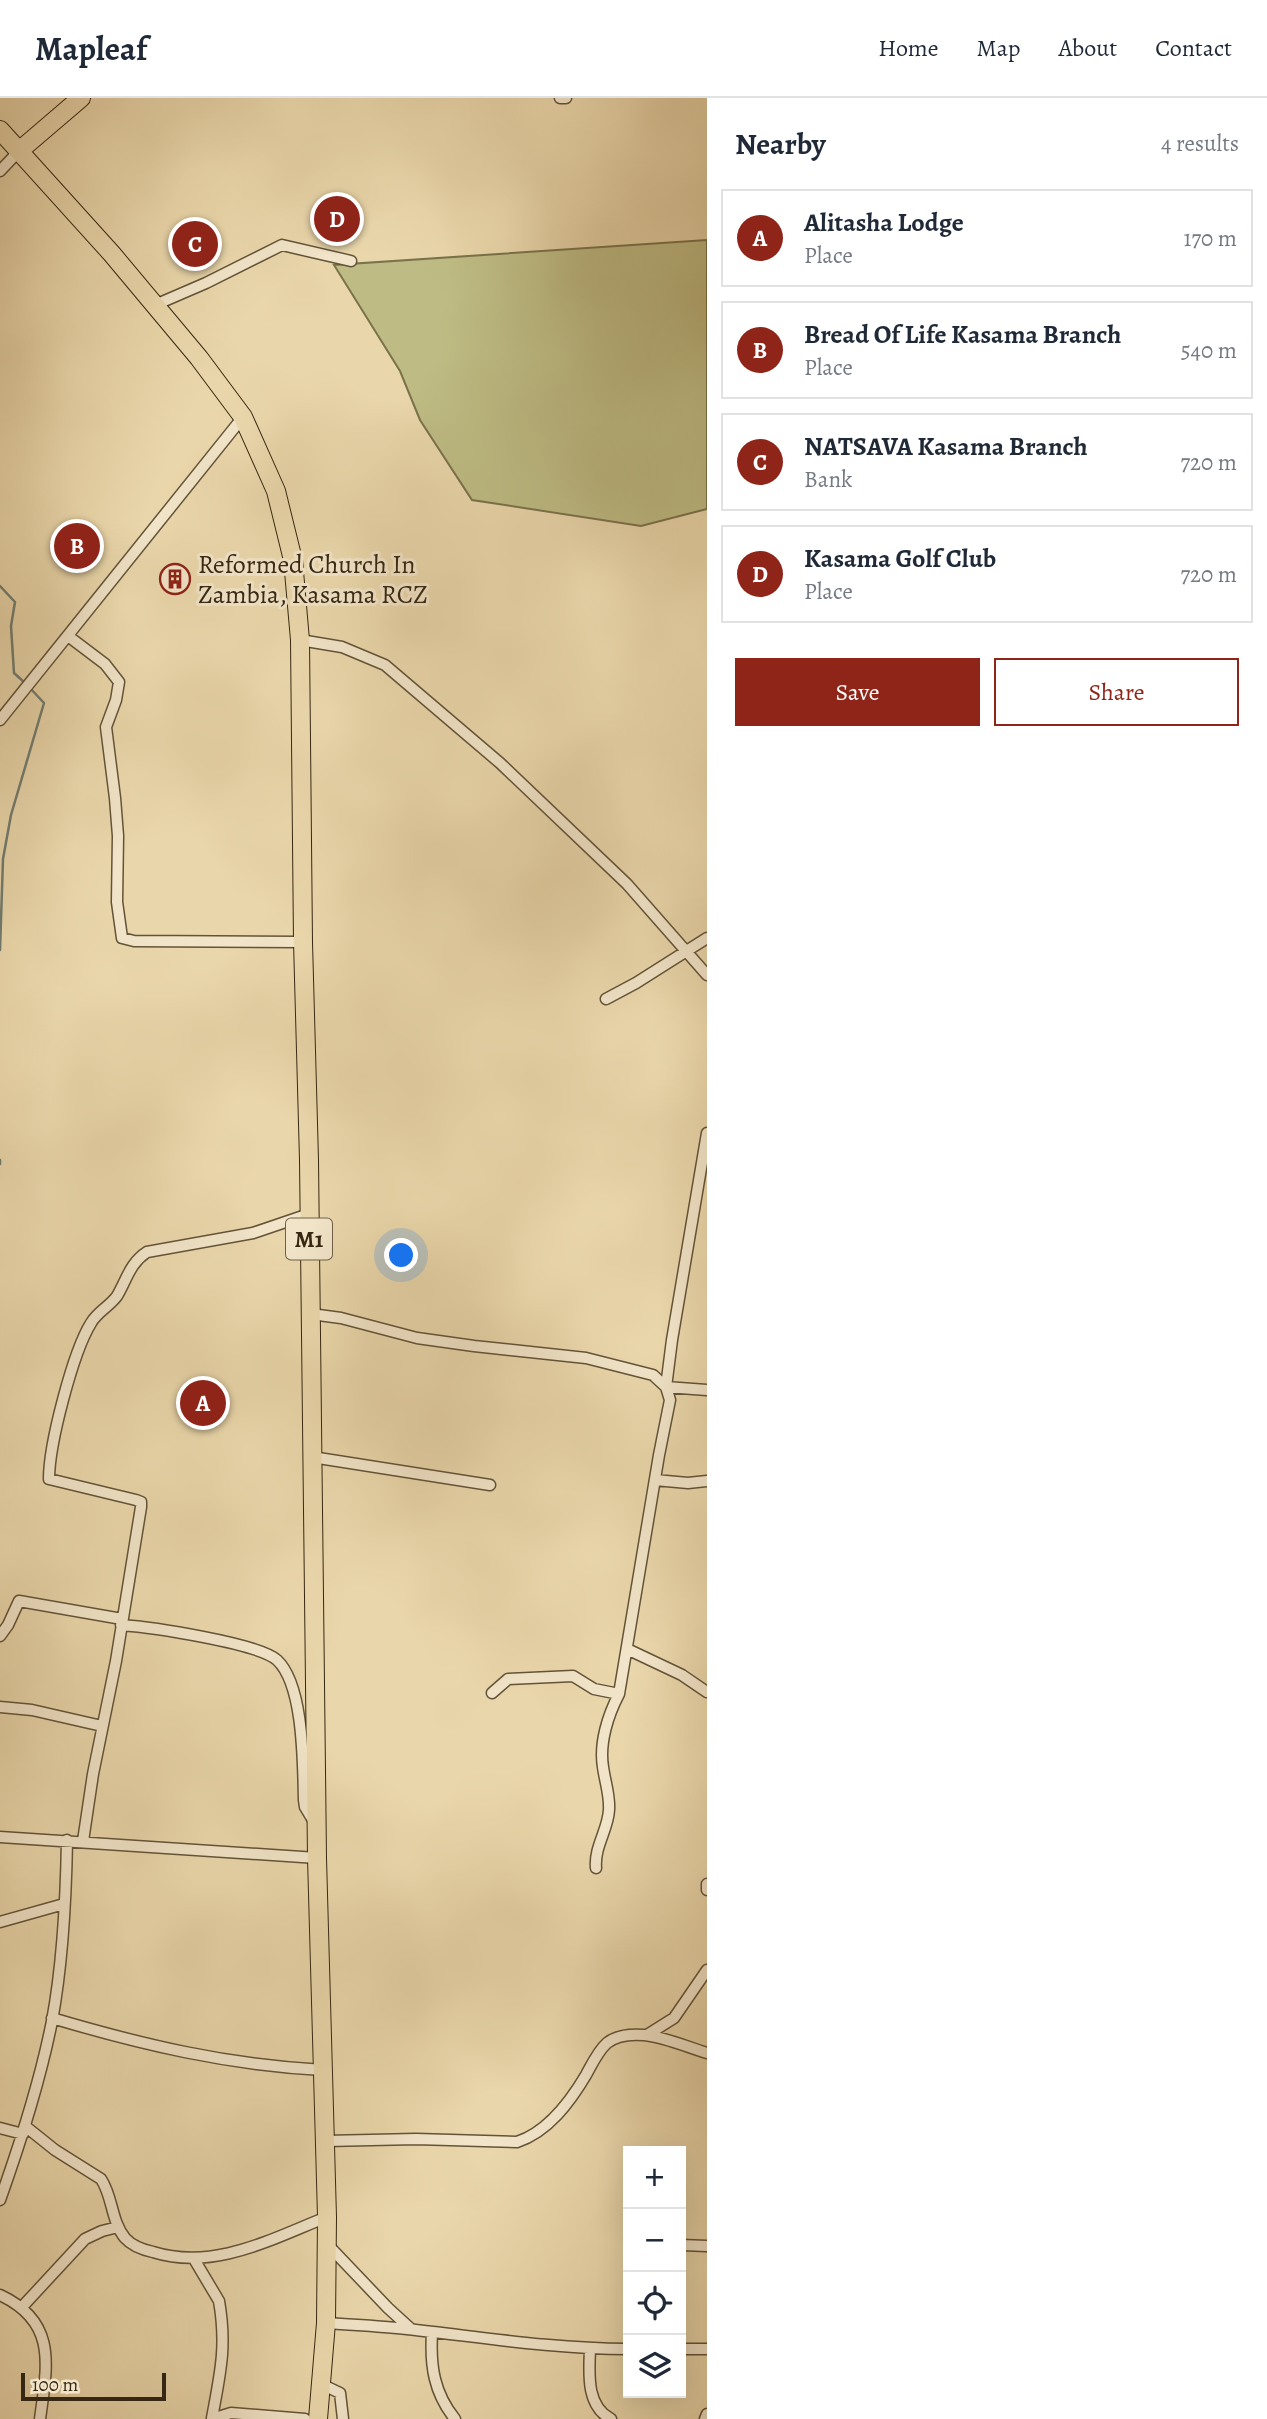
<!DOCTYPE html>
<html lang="en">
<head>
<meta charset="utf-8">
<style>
	:root { --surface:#fff; --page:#f2f2f3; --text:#1f2937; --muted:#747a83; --line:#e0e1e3; --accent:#8f2418 }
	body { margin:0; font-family:Alegreya,serif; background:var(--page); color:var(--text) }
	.controls { position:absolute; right:21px; bottom:21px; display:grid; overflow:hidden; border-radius:0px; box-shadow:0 7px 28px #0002 }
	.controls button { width:63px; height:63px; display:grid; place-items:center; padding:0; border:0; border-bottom:2px solid var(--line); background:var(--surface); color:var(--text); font:35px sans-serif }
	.scale { position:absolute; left:21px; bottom:18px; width:145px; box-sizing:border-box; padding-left:7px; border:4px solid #362712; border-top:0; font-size:19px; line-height:24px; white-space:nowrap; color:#362712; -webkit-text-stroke:5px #f1e4c8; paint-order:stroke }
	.you { position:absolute; left:402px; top:1158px; width:24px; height:24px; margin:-18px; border:5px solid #fff; border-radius:50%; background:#1a73e8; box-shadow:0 0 0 10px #1a73e833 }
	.badge { display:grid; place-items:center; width:46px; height:46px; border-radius:50%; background:var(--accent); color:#fff; font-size:23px; font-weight:700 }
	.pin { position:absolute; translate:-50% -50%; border:4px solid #fff; box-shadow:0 2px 7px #0006 }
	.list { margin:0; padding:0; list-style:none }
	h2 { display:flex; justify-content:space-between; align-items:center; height:91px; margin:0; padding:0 28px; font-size:30px }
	h2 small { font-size:23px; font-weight:400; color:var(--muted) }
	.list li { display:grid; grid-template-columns:46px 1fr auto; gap:21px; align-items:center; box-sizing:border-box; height:98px; margin:0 14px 14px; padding:0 14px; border:2px solid var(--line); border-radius:0px }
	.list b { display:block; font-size:26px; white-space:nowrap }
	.list p { margin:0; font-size:23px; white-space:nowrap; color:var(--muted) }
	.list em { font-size:23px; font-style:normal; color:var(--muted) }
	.actions { display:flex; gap:14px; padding:21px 28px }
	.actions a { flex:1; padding:16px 0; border:2px solid var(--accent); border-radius:0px; text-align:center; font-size:24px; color:var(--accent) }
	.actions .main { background:var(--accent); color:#fff }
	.icon { flex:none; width:38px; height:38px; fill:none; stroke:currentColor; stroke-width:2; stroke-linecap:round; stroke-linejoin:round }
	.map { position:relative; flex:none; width:707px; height:2321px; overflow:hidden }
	header { display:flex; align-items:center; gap:42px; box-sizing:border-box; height:98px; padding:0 35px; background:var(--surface); border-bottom:2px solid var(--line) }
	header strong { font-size:33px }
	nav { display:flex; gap:38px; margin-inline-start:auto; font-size:24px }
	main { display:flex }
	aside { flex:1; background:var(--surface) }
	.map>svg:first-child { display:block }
</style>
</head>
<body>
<header>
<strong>Mapleaf</strong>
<nav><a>Home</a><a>Map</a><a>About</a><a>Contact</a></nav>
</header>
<main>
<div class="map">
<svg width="707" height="2321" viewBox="0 0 707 2321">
	<rect width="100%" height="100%" fill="#e9d6aa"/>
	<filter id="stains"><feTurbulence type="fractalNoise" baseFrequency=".00286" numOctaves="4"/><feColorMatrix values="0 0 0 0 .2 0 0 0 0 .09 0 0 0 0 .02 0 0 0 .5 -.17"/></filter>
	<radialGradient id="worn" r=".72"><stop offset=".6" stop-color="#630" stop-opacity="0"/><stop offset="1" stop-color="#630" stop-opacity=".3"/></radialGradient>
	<path fill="#bebc84" stroke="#7a724b" stroke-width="2" d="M707 142V411L641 428 472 402 420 322 400 273 334 167Z"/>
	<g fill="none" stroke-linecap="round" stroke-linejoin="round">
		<path stroke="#717d71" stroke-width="2.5" d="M0 488 15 504 11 528 14 575 25 585
			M0 852 3 761 11 717 44 605 30 590
			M0 1062V1066"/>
		<g stroke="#635338" stroke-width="13">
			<path id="street" d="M560 0H566
				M0 73 19 53
				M155 207 206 185 282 147 351 163
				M68 538 105 566 119 584 116 602 106 629 115 700 118 738 117 804 122 840 134 843 303 844
				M300 542 342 549 385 567 500 665 627 786 707 877
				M0 622 243 319
				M606 901 636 885 707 840
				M311 1216 341 1220 417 1240 474 1248 586 1260 653 1277 666 1289 707 1292
				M312 1359 490 1387
				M655 1382 688 1385 707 1383
				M121 1527C150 1529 258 1545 277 1562 304 1587 303 1667 304 1702L305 1709 314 1724
				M0 1538 8 1527 19 1503 122 1521
				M627 1551 682 1577 707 1594
				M492 1595 508 1581 573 1578 594 1591 619 1596
				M0 1609 32 1612 102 1628
				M0 1739 317 1760
				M83 1743 93 1676 116 1563 141 1409V1404L136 1402 49 1381C49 1346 73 1254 91 1225 97 1214 110 1208 117 1198 127 1181 130 1165 147 1154L253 1135 309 1116
				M596 1770C594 1749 608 1732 609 1712 610 1697 605 1684 603 1669 599 1645 608 1617 619 1596L659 1357 670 1302 666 1289 672 1242 707 1035
				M707 1786V1792
				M0 1824 64 1806
				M52 1920C143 1947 228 1967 323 1972
				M647 1937 674 1920 707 1872
				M25 2028 55 2052 101 2081C113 2099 111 2123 125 2140 132 2148 144 2152 153 2154 214 2173 271 2141 327 2119
				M0 2030 23 2036
				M326 2043 416 2041 517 2044C548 2034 570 2004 586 1977 592 1966 598 1953 607 1945 617 1937 632 1936 644 1937 665 1939 687 1949 707 1955
				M0 2102C21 2043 40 1984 52 1923 63 1864 66 1802 67 1742
				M327 2146 388 2210 411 2231
				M681 2147 707 2148
				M194 2161 219 2203C227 2249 220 2276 212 2320
				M0 2197C58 2224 47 2268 40 2321
				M22 2209 85 2141 102 2133 118 2129
				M326 2225C353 2227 380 2228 407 2231 481 2239 553 2251 628 2251
				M432 2235C430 2268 434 2295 455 2321
				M590 2251C589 2276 586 2308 611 2321
				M681 2251H707
				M321 2286 340 2295 343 2321
				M212 2321 231 2315 305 2321
				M705 2321 707 2316"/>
		</g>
		<g stroke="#362712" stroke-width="20">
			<path id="primary" d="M0 32 112 156 199 260 243 319 276 393 293 462 300 542 303 844 309 1062 317 1760 327 2119 326 2225 318 2321
				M19 53 81 0"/>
		</g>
		<use href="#street" stroke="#f1e4c8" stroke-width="10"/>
		<use href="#primary" stroke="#e9d6aa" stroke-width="18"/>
	</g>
	<defs>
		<g id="building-ring" transform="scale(1.575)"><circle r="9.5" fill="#f1e4c8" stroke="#8f2418" stroke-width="1.5"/><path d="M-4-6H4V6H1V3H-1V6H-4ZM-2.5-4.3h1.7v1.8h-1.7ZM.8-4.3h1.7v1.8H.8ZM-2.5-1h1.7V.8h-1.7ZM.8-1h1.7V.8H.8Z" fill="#8f2418"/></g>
	</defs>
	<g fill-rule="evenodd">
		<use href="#building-ring" x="175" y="481"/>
	</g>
	<g text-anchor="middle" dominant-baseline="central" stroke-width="6" stroke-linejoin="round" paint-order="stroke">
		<rect fill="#f1e4c8" stroke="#6e6049" stroke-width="2" x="286" y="1120.5" width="46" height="41" rx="5"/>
		<g font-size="24" font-weight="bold" fill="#362712">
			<text x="309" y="1141">M1</text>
		</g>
		<g font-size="26" fill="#362712" stroke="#f1e4c8" text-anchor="start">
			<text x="198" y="466">Reformed Church In<tspan x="198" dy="30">Zambia, Kasama RCZ</tspan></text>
		</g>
	</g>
	<rect width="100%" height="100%" filter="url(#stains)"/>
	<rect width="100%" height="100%" fill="url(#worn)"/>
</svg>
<div class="controls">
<button>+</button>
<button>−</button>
<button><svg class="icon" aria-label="locate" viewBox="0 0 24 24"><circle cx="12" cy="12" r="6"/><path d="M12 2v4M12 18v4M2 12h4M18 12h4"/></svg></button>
<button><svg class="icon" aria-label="layers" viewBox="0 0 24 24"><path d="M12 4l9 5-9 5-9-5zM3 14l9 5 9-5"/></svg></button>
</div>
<div class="scale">100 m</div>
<div class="you"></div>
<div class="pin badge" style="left:203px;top:1305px">A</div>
<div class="pin badge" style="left:77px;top:448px">B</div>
<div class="pin badge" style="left:195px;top:146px">C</div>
<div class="pin badge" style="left:337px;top:121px">D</div>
</div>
<aside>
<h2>Nearby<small>4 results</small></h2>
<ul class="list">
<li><span class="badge">A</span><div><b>Alitasha Lodge</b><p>Place</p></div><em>170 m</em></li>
<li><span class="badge">B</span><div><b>Bread Of Life Kasama Branch</b><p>Place</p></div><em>540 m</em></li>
<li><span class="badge">C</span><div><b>NATSAVA Kasama Branch</b><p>Bank</p></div><em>720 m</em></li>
<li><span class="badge">D</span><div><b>Kasama Golf Club</b><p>Place</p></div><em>720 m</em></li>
</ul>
<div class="actions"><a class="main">Save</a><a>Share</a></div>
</aside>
</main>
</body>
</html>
